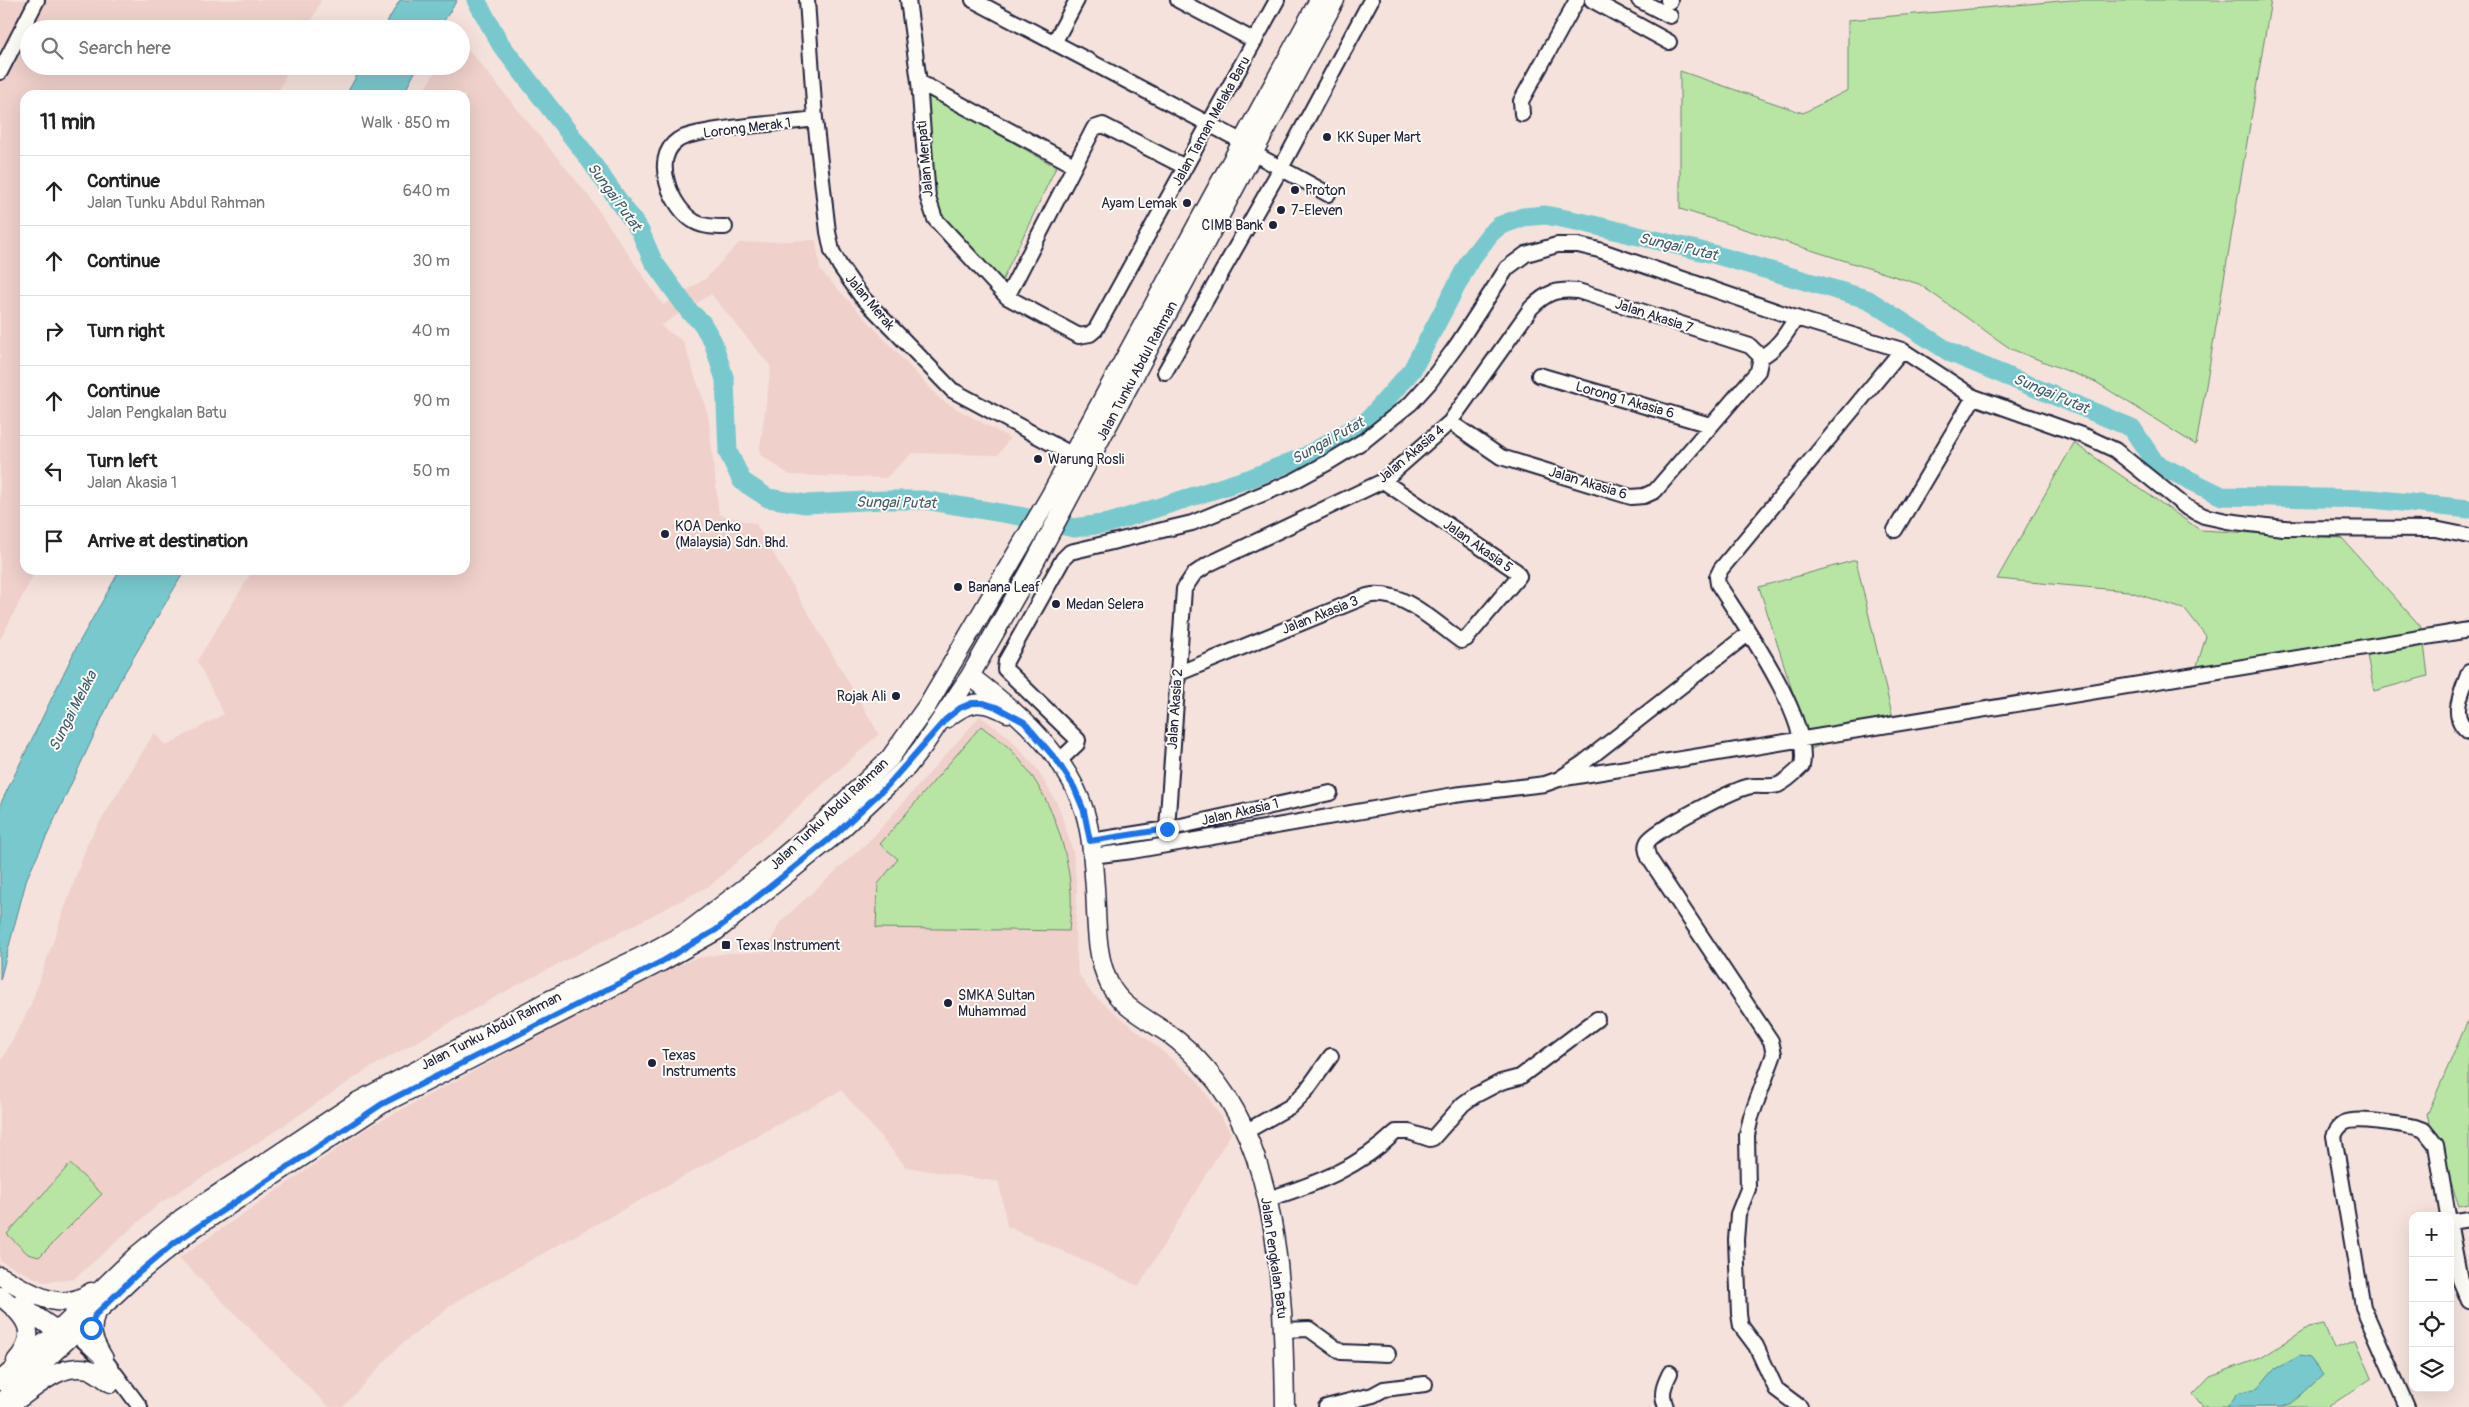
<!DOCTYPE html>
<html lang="en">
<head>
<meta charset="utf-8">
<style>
	:root { --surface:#fff; --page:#f2f2f2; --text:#222; --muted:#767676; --line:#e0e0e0 }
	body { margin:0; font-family:Pangolin,sans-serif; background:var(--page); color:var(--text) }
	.controls { position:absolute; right:15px; bottom:15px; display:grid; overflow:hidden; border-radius:10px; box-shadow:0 5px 20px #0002 }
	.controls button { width:45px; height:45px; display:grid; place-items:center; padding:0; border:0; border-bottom:1px solid var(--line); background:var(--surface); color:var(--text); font:25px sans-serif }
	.stop { position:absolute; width:15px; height:15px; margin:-11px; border:4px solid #1a73e8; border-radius:50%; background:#fff }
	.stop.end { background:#1a73e8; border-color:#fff; box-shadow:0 1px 5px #0008 }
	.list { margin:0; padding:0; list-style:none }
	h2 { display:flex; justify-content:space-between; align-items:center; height:65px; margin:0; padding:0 20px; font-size:21px }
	h2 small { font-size:16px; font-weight:400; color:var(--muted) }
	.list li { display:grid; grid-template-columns:32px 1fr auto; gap:15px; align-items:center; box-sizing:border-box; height:70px; padding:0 20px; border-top:1px solid var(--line) }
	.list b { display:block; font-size:19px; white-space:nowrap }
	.list p { margin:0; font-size:16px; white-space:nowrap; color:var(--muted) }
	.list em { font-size:16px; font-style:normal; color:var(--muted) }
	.icon { flex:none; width:28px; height:28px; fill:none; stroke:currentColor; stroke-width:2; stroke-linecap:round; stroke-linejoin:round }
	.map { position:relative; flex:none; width:2469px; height:1407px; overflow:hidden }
	.search { position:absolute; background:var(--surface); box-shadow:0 5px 20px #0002; left:20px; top:20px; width:450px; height:55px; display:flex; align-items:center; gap:12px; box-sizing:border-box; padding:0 18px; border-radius:28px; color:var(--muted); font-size:19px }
	.panel { position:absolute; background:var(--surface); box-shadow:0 5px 20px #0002; left:20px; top:90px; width:450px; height:485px; border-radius:15px }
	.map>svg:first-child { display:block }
</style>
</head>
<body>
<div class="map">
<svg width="2469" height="1407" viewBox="0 0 2469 1407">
	<rect width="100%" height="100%" fill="#f5e2dd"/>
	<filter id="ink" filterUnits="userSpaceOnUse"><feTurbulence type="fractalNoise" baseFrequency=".02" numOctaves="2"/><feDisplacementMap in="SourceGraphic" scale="10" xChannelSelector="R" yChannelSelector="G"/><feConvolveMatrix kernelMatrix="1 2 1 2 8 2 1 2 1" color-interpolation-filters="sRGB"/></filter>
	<g filter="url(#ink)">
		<path fill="#efd0cb" d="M0 0H321L308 29H29V66H290L277 95H25V570H36L0 640Z
			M467 48 588 195 663 305 705 279 739 243 816 240 820 270 941 400 1010 438 998 455 912 453 886 478 790 475 759 454 771 367 711 294 660 326 683 341 708 414 719 514 756 524 879 734 711 885 510 989 368 1069 245 1151 160 1203 74 1279 44 1282 0 1261V1063L30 1007 88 842 154 733 166 746 224 714 197 661 253 570H465V95H421L439 66H461V50Z
			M980 716 1009 737 1037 769 1058 805 1073 851 1077 890 1075 932 1078 973 1091 993 1197 1080 1231 1133 1139 1286 1007 1226 999 1182 906 1167 841 1090 458 1300 399 1346 343 1407H329L179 1258 369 1127 641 982 693 959 728 953 766 952 780 922 872 838Z"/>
		<path fill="#b8e5a3" stroke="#6d846f" d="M2072 0H2271L2196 445 2096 382 2011 349 1919 284 1680 209V71L1803 113 1848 90V20Z
			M924 92 1056 167 1002 281 986 272 932 202Z
			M2074 443 2200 530 2342 538 2422 628 2428 676 2374 691 2365 645 2193 679 2206 636 2186 610 2128 591 1997 579Z
			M1856 560 1892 715 1811 749 1759 587Z
			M981 726C989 733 1000 739 1008 747 1046 785 1067 839 1071 893 1072 905 1070 919 1069 931L876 928 878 884 898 859 880 844Z
			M2469 1018V1204L2459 1206 2427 1115Z
			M70 1164 102 1194 39 1257 28 1254 7 1234Z
			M2324 1324 2334 1349 2356 1340 2372 1378 2328 1407H2203L2193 1394 2210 1376 2261 1358 2309 1327Z"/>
		<path fill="#78c9ce" stroke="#568693" d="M400 0H457L439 29H383Z
			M362 66H418L403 95H346Z
			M120 570H185L119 682 27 878 0 980V805L77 646Z
			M2300 1356 2310 1358 2323 1375 2292 1403 2283 1407H2227L2238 1393 2258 1388 2273 1370Z"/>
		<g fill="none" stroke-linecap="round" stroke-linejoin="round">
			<path stroke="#78c9ce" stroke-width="19" d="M476 0 501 45 587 156 640 231 653 261 689 311 702 323 713 342 725 380 728 452 742 481 768 498 806 504 883 500H924L1019 516 1074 528 1109 523 1251 478 1306 456 1368 420 1412 370 1470 260 1490 234 1499 226 1523 217 1545 215 1581 222 1713 254 1867 299 1951 353 2132 428 2155 463 2222 496 2372 499 2469 509"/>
			<g stroke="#22223b" stroke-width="18">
				<path id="minor" d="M807 0 815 119 828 232 832 251 840 266 861 296 952 390 1071 454
					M908 0 919 82 928 198 935 219 1007 297 1079 336 1090 334 1096 329 1277 0
					M973 0 1243 142
					M1178 0 1255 41
					M1592 0 1669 42
					M1639 0 1670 16
					M1668 0 1670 1
					M1054 43 1077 0
					M0 72 37 0
					M919 82 1074 165
					M1522 114 1521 101 1577 0
					M1253 153 1328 194
					M725 227C716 227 704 227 695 222 672 209 650 159 678 140 697 128 788 123 815 119
					M1007 297 1094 128 1103 125 1185 167
					M1761 357C1778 348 1786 334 1796 318
					M1165 372 1281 168 1371 0
					M1539 375 1710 425
					M1450 422 1501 457 1631 497 1644 496 1655 491 1758 371 1761 357
					M1895 530 1974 397
					M2469 672C2462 693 2448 716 2469 732
					M1177 674 1367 596C1402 588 1434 622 1461 641L1466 639 1519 576 1516 571 1383 481
					M1058 762 1077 744 1078 740 1005 669 1006 661 1063 559 1070 552 1192 523 1294 481 1329 462 1365 440 1411 403 1429 383 1457 345 1507 268 1526 254 1557 245H1578L1599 250 1796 318 1902 350 1974 397 2087 437 2115 450 2186 507 2204 516 2227 521 2283 528 2435 529 2469 536
					M1559 779 2469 630
					M1167 829 1184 589 1194 574 1209 564 1383 481 1450 422 1531 308C1547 292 1556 289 1578 291L1750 346 1761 357
					M1091 841 1167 829 1330 793
					M1092 856 1132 851 1454 795 1545 784 1559 779 1583 763 1749 633
					M1245 1132 1291 1106 1306 1091 1331 1056
					M1268 1199C1316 1184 1358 1168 1396 1132H1409L1430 1139 1433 1138 1463 1104 1474 1096 1501 1082 1520 1077 1597 1019
					M2450 1222 2469 1219
					M2450 1227 2460 1280 2469 1301
					M1284 1330 1309 1329 1341 1352 1388 1354
					M75 1333 108 1364 140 1407
					M1326 1407 1373 1395 1384 1389 1425 1384
					M1666 1407C1660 1394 1664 1385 1670 1373
					M1800 1407 1776 1389 1756 1346 1741 1326 1739 1314 1736 1240 1738 1214 1748 1189 1747 1135 1751 1117 1774 1054 1771 1041 1649 858C1647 852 1644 846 1649 840 1661 827 1729 792 1747 787 1757 784 1768 788 1778 785 1787 781 1795 773 1802 766 1812 720 1743 624 1718 584L1717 577 1721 569 1902 350
					M2407 1407 2363 1307 2334 1136C2336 1131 2339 1126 2344 1123 2356 1116 2401 1125 2416 1127L2424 1130 2436 1145 2448 1216"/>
			</g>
			<g stroke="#22223b" stroke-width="21">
				<path id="major" d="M970 676C1016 711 1068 755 1085 813 1092 837 1093 863 1095 888 1097 919 1095 955 1109 983 1120 1007 1149 1020 1169 1034 1183 1044 1195 1056 1206 1069 1282 1154 1283 1299 1285 1407
					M946 719C969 700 982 699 1008 713
					M0 1276C29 1291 59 1315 91 1292
					M0 1296C24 1314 41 1333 16 1361
					M18 1304 66 1337
					M95 1315C89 1334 94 1342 104 1359
					M0 1381 58 1331 137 1255 182 1218 357 1102 546 1002 649 953 686 933 759 877 820 825 890 758 927 706 1050 496 1319 0
					M0 1403 135 1276 194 1228 382 1104 661 962 716 931 837 833 907 767 924 745 970 676 1031 569 1335 0
					M9 1405C33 1392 57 1362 88 1369 96 1371 104 1379 111 1383"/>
			</g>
			<use href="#minor" stroke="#fdfcf7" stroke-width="14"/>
			<use href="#major" stroke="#fdfcf7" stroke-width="18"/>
		</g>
	</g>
	<g fill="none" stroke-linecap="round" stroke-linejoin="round" filter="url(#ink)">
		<path stroke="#1a73e8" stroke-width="6" d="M91 1328 95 1315 135 1276 174 1243 382 1104 661 962 716 930 837 833 888 785 946 719 960 708 972 703H984L996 707 1024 722 1058 762 1074 787 1084 811 1090 841 1167 829"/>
	</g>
	<g fill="#22223b" stroke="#fdfcf7" stroke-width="2">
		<circle cx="1327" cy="137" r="5"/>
		<circle cx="1295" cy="190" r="5"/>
		<circle cx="1187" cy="203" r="5"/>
		<circle cx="1281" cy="210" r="5"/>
		<circle cx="1273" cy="225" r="5"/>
		<circle cx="1038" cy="459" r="5"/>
		<circle cx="665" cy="534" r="5"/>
		<circle cx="958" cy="587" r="5"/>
		<circle cx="1056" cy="604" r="5"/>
		<circle cx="896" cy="696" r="5"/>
		<rect x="721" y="940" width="10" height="10" rx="2.5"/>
		<circle cx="948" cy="1003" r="5"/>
		<circle cx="652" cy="1063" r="5"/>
	</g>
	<g text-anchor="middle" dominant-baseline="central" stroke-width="4" stroke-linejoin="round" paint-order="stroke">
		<g font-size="14" fill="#22223b" stroke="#fdfcf7">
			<text transform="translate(1211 121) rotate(-61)">Jalan Taman Melaka Baru</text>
			<text transform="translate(747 128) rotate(-7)">Lorong Merak 1</text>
			<text transform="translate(925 159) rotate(-95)">Jalan Merpati</text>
			<text transform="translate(870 302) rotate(50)">Jalan Merak</text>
			<text transform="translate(1654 316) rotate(18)">Jalan Akasia 7</text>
			<text transform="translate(1137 371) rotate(-62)">Jalan Tunku Abdul Rahman</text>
			<text transform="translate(1625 400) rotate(16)">Lorong 1 Akasia 6</text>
			<text transform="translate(1411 454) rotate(-40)">Jalan Akasia 4</text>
			<text transform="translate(1588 483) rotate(17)">Jalan Akasia 6</text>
			<text transform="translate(1478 546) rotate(35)">Jalan Akasia 5</text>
			<text transform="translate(1320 615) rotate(-22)">Jalan Akasia 3</text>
			<text transform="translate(1175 709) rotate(-86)">Jalan Akasia 2</text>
			<text transform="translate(1240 812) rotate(-13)">Jalan Akasia 1</text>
			<text transform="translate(829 814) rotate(-43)">Jalan Tunku Abdul Rahman</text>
			<text transform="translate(491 1031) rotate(-27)">Jalan Tunku Abdul Rahman</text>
			<text transform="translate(1274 1258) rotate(82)">Jalan Pengkalan Batu</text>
		</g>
		<g font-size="14" fill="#22223b" stroke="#fdfcf7" text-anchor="start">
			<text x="1337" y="137">KK Super Mart</text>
			<text x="1305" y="190">Proton</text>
			<text x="1177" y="203" text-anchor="end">Ayam Lemak</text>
			<text x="1291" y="210">7-Eleven</text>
			<text x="1263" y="225" text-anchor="end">CIMB Bank</text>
			<text x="1048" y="459">Warung Rosli</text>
			<text x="675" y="526">KOA Denko<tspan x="675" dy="16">(Malaysia) Sdn. Bhd.</tspan></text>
			<text x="968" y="587">Banana Leaf</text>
			<text x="1066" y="604">Medan Selera</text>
			<text x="886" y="696" text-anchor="end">Rojak Ali</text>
			<text x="736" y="945">Texas Instrument</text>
			<text x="958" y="995">SMKA Sultan<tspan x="958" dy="16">Muhammad</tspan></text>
			<text x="662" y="1055">Texas<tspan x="662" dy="16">Instruments</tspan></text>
		</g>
		<g font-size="15" font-style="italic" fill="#405c6e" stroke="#fdfcf7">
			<text transform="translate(614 197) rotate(54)">Sungai Putat</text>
			<text transform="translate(1678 247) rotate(13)">Sungai Putat</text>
			<text transform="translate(2051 394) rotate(23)">Sungai Putat</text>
			<text transform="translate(1328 441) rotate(-29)">Sungai Putat</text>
			<text transform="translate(896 503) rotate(1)">Sungai Putat</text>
			<text transform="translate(73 711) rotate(-63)">Sungai Melaka</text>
		</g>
	</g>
</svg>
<div class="controls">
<button>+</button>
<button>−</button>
<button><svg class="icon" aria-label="locate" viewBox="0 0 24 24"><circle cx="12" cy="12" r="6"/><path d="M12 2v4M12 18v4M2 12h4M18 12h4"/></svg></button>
<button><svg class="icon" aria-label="layers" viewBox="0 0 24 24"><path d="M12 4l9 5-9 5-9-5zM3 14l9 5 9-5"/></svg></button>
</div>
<div class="stop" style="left:91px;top:1328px"></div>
<div class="stop end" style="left:1167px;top:829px"></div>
<div class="search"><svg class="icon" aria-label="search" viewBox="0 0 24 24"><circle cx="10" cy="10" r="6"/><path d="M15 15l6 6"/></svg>Search here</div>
<section class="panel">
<h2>11 min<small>Walk · 850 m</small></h2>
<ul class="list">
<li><svg class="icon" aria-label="ahead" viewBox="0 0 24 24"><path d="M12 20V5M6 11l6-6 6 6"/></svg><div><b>Continue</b><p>Jalan Tunku Abdul Rahman</p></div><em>640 m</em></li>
<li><svg class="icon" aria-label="ahead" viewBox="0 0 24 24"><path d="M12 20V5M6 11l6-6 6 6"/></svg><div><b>Continue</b></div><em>30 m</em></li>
<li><svg class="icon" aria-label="right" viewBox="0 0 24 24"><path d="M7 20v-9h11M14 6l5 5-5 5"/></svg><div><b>Turn right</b></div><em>40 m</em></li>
<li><svg class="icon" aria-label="ahead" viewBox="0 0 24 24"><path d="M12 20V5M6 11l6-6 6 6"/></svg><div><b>Continue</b><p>Jalan Pengkalan Batu</p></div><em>90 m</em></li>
<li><svg class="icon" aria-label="left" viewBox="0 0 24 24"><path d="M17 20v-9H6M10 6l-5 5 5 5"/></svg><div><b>Turn left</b><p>Jalan Akasia 1</p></div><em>50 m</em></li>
<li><svg class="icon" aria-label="arrive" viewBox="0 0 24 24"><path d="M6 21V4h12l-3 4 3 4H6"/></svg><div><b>Arrive at destination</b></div></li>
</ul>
</section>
</div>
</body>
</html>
